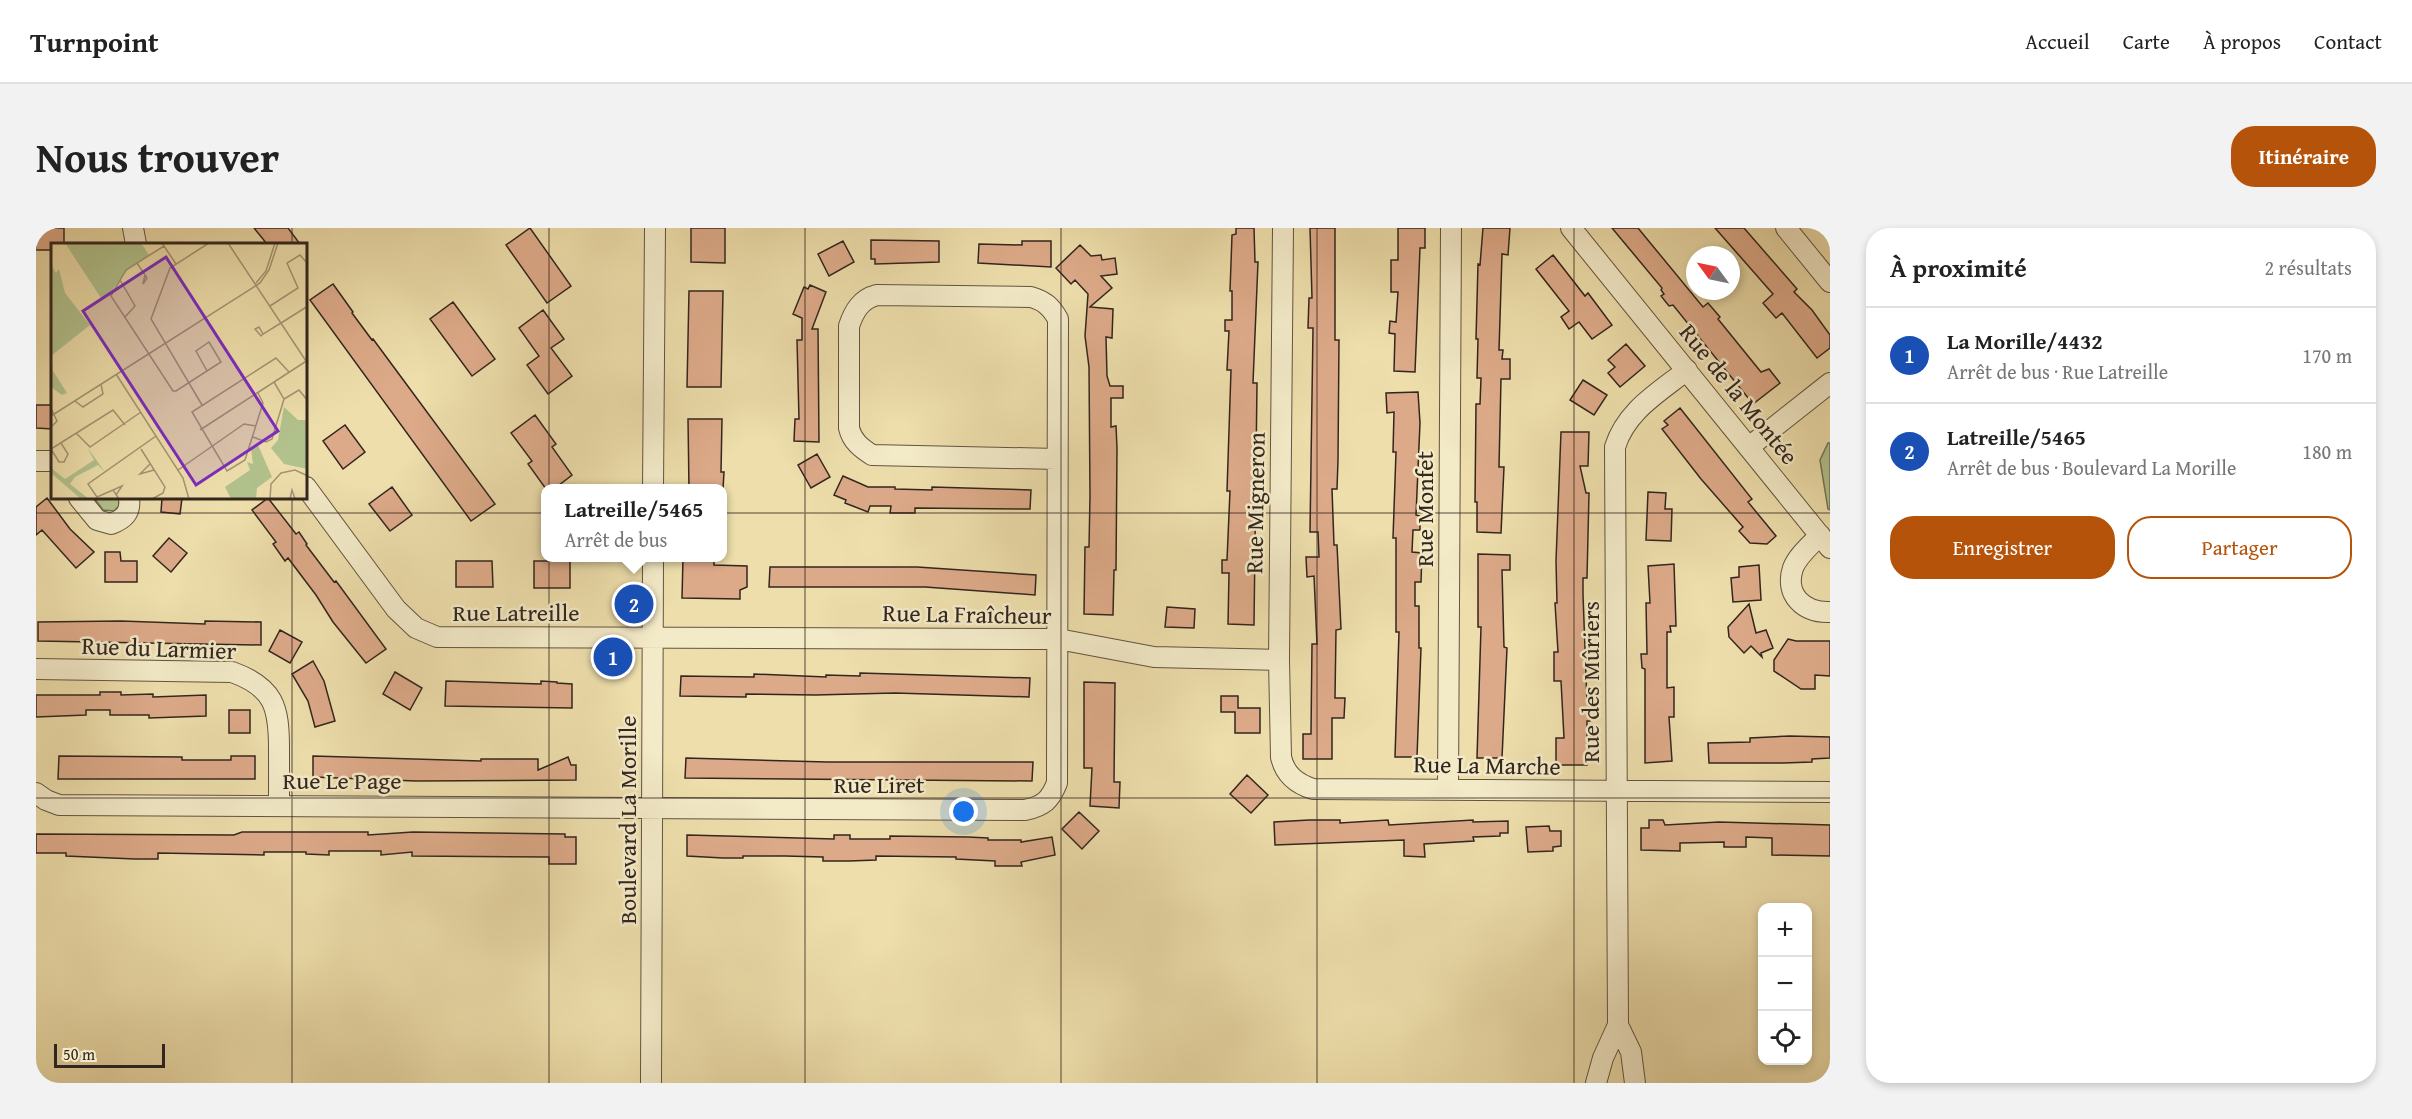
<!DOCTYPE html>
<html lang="fr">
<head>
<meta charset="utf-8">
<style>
	:root { --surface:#fff; --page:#f2f2f2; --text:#222; --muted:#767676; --line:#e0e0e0; --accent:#b45309 }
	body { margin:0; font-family:"Gentium Book Plus",serif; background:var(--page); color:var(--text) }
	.controls { position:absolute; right:18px; bottom:18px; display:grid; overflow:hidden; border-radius:12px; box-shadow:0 3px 9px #0003 }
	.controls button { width:54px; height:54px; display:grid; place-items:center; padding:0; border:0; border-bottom:2px solid var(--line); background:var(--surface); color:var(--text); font:30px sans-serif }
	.compass { position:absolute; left:1650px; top:18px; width:54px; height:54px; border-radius:50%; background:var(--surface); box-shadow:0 3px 9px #0003; rotate:303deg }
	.scale { position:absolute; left:18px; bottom:15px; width:111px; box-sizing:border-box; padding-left:6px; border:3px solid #33261e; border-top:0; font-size:16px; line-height:21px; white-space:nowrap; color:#33261e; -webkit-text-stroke:4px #f3eac8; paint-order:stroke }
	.you { position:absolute; left:928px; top:584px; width:21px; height:21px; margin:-15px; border:4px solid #fff; border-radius:50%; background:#1a73e8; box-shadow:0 0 0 9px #1a73e833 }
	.badge { display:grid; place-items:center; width:39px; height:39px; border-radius:50%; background:var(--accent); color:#fff; font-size:20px; font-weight:700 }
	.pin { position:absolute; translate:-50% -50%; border:3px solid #fff; box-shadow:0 2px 6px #0006 }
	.popup { position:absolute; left:505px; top:256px; width:186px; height:78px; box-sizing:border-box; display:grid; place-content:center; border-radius:12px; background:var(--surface); filter:drop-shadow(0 2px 4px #0005); font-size:20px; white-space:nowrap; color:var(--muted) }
	.popup b { font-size:22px; color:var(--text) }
	.popup::after { content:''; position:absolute; left:50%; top:100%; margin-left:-12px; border:12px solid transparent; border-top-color:var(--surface) }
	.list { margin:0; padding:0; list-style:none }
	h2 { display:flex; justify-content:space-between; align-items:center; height:78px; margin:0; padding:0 24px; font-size:26px }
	h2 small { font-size:20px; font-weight:400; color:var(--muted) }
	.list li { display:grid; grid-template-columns:39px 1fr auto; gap:18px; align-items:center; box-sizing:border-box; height:96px; padding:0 24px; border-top:2px solid var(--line) }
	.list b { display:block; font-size:22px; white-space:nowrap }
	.list p { margin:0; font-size:20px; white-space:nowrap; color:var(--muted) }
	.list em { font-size:20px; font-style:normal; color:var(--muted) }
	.actions { display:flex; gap:12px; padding:18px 24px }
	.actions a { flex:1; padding:14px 0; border:2px solid var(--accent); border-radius:24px; text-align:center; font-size:21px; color:var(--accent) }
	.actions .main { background:var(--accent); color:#fff }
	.icon { flex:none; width:33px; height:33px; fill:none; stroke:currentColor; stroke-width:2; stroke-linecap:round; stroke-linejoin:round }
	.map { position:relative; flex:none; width:1794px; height:855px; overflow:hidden; border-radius:24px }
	header { display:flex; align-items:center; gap:36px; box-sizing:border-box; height:84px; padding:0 30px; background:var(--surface); border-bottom:2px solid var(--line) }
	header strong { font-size:28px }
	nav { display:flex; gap:33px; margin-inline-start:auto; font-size:21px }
	.intro { display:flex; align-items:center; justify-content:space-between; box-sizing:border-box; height:144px; padding:0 36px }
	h1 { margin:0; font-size:42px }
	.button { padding:15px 27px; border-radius:24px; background:var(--accent); color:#fff; font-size:21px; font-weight:700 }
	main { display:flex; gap:36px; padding:0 36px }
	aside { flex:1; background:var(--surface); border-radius:24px; box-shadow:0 3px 9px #0003 }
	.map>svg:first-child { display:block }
</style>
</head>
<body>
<header>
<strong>Turnpoint</strong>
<nav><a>Accueil</a><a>Carte</a><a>À propos</a><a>Contact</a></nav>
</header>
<div class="intro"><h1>Nous trouver</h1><a class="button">Itinéraire</a></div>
<main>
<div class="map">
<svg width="1794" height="855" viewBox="0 0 1794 855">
	<rect width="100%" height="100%" fill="#eddeab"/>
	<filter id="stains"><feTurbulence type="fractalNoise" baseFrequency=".00333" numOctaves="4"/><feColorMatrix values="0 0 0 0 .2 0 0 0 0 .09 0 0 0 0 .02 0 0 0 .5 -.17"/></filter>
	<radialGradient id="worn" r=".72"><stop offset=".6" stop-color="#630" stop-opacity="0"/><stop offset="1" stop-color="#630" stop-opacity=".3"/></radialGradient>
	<path fill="#b2c28d" stroke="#727456" stroke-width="1.5" d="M1792 215H1794V282L1792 281 1784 232Z
		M58 270H83V278L78 283 67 282Z"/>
	<path fill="#ddaa89" stroke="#33261e" stroke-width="1.5" d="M0 0H28V16H16V22H0Z
		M218 0H252L264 16H231Z
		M494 0 535 58 511 75 470 17Z
		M655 0H689V35L655 34Z
		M1200 0H1218L1219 34H1222L1217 155H1221L1218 397 1192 396 1193 345H1186V332H1191L1194 263H1191L1195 142H1191L1193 103H1189V92H1196V63H1194L1196 7 1200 6Z
		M1274 0H1299V112H1303L1302 232 1301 261H1296L1298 317H1301L1305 401 1300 402 1299 470H1309L1308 490H1296V531H1267V506H1275L1276 416H1281L1278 348 1271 349 1270 329H1283L1282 304H1274L1277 100H1272L1273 70H1276Z
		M1362 0H1389V20H1384L1379 144 1358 143 1359 106 1353 105 1354 93 1360 94 1362 64H1355V32H1362Z
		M1447 0H1474L1472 27 1466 26 1463 122H1467L1466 131H1474V151H1465L1463 239H1468L1465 305 1441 304V274H1439L1440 176H1444L1445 150H1441L1442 111H1440L1442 36 1444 37Z
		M1576 0H1602L1667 79 1672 75 1684 89 1682 91 1725 144 1733 141 1744 155 1717 176 1637 77 1633 78 1625 68 1628 66 1625 62 1626 60Z
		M1679 0H1708L1761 61 1758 64 1776 82 1794 107V120L1781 130 1746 85 1740 90 1727 75 1737 66Z
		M835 12 903 13V34L839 36V31H835Z
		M807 13 818 34 793 48 782 26Z
		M986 13H1015V39L942 35 943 16 986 17Z
		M1044 17 1055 28 1065 27 1066 32 1079 30 1081 46 1065 48 1076 60 1054 79 1077 81 1076 110 1070 109 1071 148 1074 158H1087V170H1075V199L1080 198 1081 220 1080 342H1078L1077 387 1048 386 1049 319H1053L1054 268 1053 139 1049 108 1052 66 1039 52 1035 56 1020 40Z
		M1517 27 1549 68 1552 65 1576 97 1556 111 1543 94 1533 101 1525 89 1533 83 1500 41Z
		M297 56 317 84 316 85 336 112 337 111 459 276 435 293 274 72Z
		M774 57 790 64 776 101H782L783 214 758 213 759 191H763L761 112H766V90L757 86 768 59 772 61Z
		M653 63H687L685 159H651Z
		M417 74 459 131 436 148 394 91Z
		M507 82 528 111 515 120 536 148 512 166 491 137 503 128 483 100Z
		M1590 116 1609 138 1584 159 1572 145 1579 139 1572 132Z
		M1547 152 1571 167 1558 187 1534 172Z
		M1382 164 1384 195 1380 287 1384 288V302H1377L1376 324 1386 325 1385 354H1379V378H1383V420H1385L1381 529H1359L1363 404H1360V310H1357L1360 224H1357L1358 184 1351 185 1350 165Z
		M0 177H16V201L0 200Z
		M1644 180 1716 271 1712 274 1740 308 1731 316 1714 315 1703 303 1707 299 1665 251 1626 201 1632 197 1628 193Z
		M499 187 520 216 516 219 536 247 518 261H510L492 236 496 233 475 205Z
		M652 191H686L685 244H688L687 261H653Z
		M309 197 329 224 307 241 287 213Z
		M1525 204H1553L1552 238H1544L1550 265H1553L1551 350H1547V367L1551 474H1553L1554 493H1551V537H1520V510H1528L1525 453H1518V424H1522L1519 375H1521L1520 333Z
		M781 226 794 249 775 260 762 237Z
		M807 248 832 259H859V261L896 262V259L995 262 994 281 879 280V285H854L855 278H834L832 284 809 275 810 272 798 267Z
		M356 259 376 287 354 303 333 276Z
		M1612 264 1630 265 1629 281H1636L1635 313 1610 312Z
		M11 270 34 301 58 324 40 340 6 302 0 307V279Z
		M126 270H146L144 286 125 284Z
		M232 270 260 306 263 304 271 316 270 317 298 354 300 353 350 421 330 435 297 394 280 367 252 330 249 333 237 316 240 314 216 282Z
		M133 310 151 325 135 344 117 328Z
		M69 324H84L85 333H101V354H69Z
		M1442 326 1474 327V342H1466L1468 419 1471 420 1466 530H1441L1445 399H1442Z
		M647 330H678V337L711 338V359L704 362V371L646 370Z
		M420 333H456L457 359H420Z
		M498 333H534V360H498Z
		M1638 336 1640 398H1634L1635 404H1631V460L1638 459V489H1633L1636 533 1609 535V441L1606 440 1605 426H1611L1610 375H1614L1612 338Z
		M1723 337 1725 372 1697 374 1695 350 1703 349V339Z
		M734 339H881L1000 347 999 367 889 359H733Z
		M1713 376 1720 405 1730 402 1737 420 1725 425 1726 429 1715 418 1708 425 1693 409 1692 399Z
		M1131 379 1159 381 1158 400 1129 399Z
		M85 393 169 396V393L225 394V417L2 413V394Z
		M244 402 266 414 254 435 233 423Z
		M1752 411 1760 413H1794V448L1779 447V461H1765L1738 443V432Z
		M277 433 288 453 299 493 279 499 272 473 256 446Z
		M359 444 386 460 374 482 347 466Z
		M824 445 994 450 993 469 859 465 779 467 710 466V469L644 468 645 448 718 449V446L790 449V447L824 448Z
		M410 453 505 456V453L521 454V455L536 456V480L409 478Z
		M1048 454 1079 455 1078 554H1084L1083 580 1054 578 1056 540H1048Z
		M64 464H85V467L117 466V469L170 467V488L113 490V487H74V482H50V487L0 489V467H64Z
		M1185 468H1202V480H1224V505H1199V484H1185Z
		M193 482H214V505H193Z
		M1754 508 1794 509V530L1776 531V534L1747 535H1673L1672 515 1714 514V510Z
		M23 528 146 529V532H195V528H219V551H22Z
		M277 528 445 533V531H502V542L532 529 535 537H540V552L380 553 277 549Z
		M650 530 791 534H997L996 553 649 550Z
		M1211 547 1232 567 1215 585 1194 566Z
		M1043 584 1063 603 1046 621 1026 601Z
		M1273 592H1304V595L1352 592 1353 597 1437 592V594L1472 593V605H1464V608L1437 609 1438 613 1388 616 1389 629 1368 628V612L1239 617 1238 594Z
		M1613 592H1627L1629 597 1683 594 1794 597V628L1736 627V610L1710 609V619H1688V614L1644 615V623L1605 622V600H1613Z
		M1513 598 1514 603H1525V618L1517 619V623L1492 624 1490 599Z
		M206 604H332V607L377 604 529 606V609H540V636H513V629L376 628V624L345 627V623H293V627L270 626V624H228V627L122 625V631H99L30 628V625H0V606L198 607Z
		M651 607 798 611V607H814V611H854V608L932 609 952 610V612H985V614L1016 609 1019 627 985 634 986 638H959V633L920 631V629L840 628V632L813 633H787V629L749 628H707V630H687L651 628Z"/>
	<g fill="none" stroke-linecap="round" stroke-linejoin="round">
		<g stroke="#625441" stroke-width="22">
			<path id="minor" d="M97 0 100 16
				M1247 0 1243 432 1245 529C1249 547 1261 556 1277 561L1794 564
				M1535 0 1794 320
				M1750 0 1794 54
				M1713 219 1794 155
				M0 233H16
				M270 259 360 381 380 400 401 409 999 411H1022L1118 429 1243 432
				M617 260 619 0
				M43 270 61 292 75 296C88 291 95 285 93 270
				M1784 307C1775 317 1762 327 1757 340 1748 367 1768 385 1794 384
				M0 441 196 444C238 459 243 479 243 520 243 539 243 558 243 577
				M1412 562 1415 0
				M0 565 10 572 23 577 989 582C1008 578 1014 572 1021 555L1022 91C1015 79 1009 73 995 69L841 67C825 71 818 83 813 98V200C816 213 825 220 836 227L1021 231
				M1582 797 1595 824 1599 855
				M615 855 617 330
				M1560 855 1567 830 1582 797 1579 219C1590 183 1622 165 1651 142"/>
		</g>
		<use href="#minor" stroke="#f3eac8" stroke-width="20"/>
	</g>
	<path fill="none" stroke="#33261e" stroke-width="1.5" stroke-opacity="0.55" d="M256 0V16M513 0V855M769 0V855M1025 0V855M1281 0V855M1538 0V855M256 270V855M0 285H1794M0 570H1794"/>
	<g text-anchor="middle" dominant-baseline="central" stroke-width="5" stroke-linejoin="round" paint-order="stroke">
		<g font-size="24" fill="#33261e" stroke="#f3eac8">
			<text transform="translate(1703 166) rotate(51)">Rue de la Montée</text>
			<text transform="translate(1219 275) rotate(-89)">Rue Migneron</text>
			<text transform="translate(1388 281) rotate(-90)">Rue Monfet</text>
			<text x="480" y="384">Rue Latreille</text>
			<text transform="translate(931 386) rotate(1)">Rue La Fraîcheur</text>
			<text transform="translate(123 420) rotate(2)">Rue du Larmier</text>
			<text transform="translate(1554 454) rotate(-90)">Rue des Mûriers</text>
			<text transform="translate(1451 537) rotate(1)">Rue La Marche</text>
			<text x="306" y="552">Rue Le Page</text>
			<text x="843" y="556">Rue Liret</text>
			<text transform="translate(591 592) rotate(-90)">Boulevard La Morille</text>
		</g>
	</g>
	<g transform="translate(15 15)">
		<rect width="256" height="256" fill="#eddeab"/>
		<path d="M14 0H90L98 12 78 25 61 48 50 55ZM0 22 5 30 8 26 14 50 39 82 0 113 2 128 16 150 11 152 0 144ZM233 164 247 177H256V226L233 221 220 205 227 197ZM207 202 221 234 206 245 205 256H180L174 244 199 227 196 219 202 221 200 206ZM36 204 54 229 47 222 24 234 19 241 38 256H30L0 230V225L14 236 43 217Z" fill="#b2c28d"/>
		<path fill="none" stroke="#a39473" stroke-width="1.5" d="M111 0 125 21M177 0 257 121M113 3 75 27 60 53 122 148H125L170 119 158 99 145 108 156 128M86 20 96 35 92 41 94 32M69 37 84 63 74 74M205 40 215 28 224 0M219 63 247 45 236 20 249 12 257 21M212 91 208 84 204 86 210 93 212 91 230 80 257 63M65 131 132 235 138 256M207 150 212 160 194 217 176 228 141 169 225 115 238 129M233 156 248 147 257 158M24 158 32 164 52 151 50 141M151 162 100 76 119 25 158 0M0 165 6 178 0 184M0 173 209 40 218 27 227 0M149 187 257 117M25 190 39 204 90 169M202 194 215 199 221 196 233 156 223 139M0 206 62 167 74 182M0 206 8 219H13L17 211 10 200M90 206 114 244 112 250 101 256M99 221 89 231 103 227M127 227 193 181 205 183M62 247 71 243 65 252M68 256 62 247 46 254 37 241 105 193M219 256 220 241 230 230 244 227 257 233M239 256 241 247 244 256"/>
		<path fill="#7b2cbf" fill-opacity="0.15" stroke="#7b2cbf" stroke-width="3" d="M115 14 227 188 145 242 32 68Z"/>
		<rect width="256" height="256" fill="none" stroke="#33261e" stroke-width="3"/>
	</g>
	<rect width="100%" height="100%" filter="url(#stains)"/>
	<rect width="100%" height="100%" fill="url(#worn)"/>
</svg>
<div class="controls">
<button>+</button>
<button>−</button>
<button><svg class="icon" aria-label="locate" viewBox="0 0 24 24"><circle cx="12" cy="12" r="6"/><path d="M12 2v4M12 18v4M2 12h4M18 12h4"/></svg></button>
</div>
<svg class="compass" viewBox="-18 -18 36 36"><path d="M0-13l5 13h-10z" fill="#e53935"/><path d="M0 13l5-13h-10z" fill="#767676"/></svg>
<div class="scale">50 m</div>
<div class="you"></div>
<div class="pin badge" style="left:577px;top:429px;background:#1a4fb4">1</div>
<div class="pin badge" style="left:598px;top:376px;background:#1a4fb4">2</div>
<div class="popup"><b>Latreille/5465</b>Arrêt de bus</div>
</div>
<aside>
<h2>À proximité<small>2 résultats</small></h2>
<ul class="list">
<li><span class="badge" style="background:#1a4fb4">1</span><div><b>La Morille/4432</b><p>Arrêt de bus · Rue Latreille</p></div><em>170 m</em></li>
<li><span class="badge" style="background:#1a4fb4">2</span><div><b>Latreille/5465</b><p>Arrêt de bus · Boulevard La Morille</p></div><em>180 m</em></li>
</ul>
<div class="actions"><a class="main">Enregistrer</a><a>Partager</a></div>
</aside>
</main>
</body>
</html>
